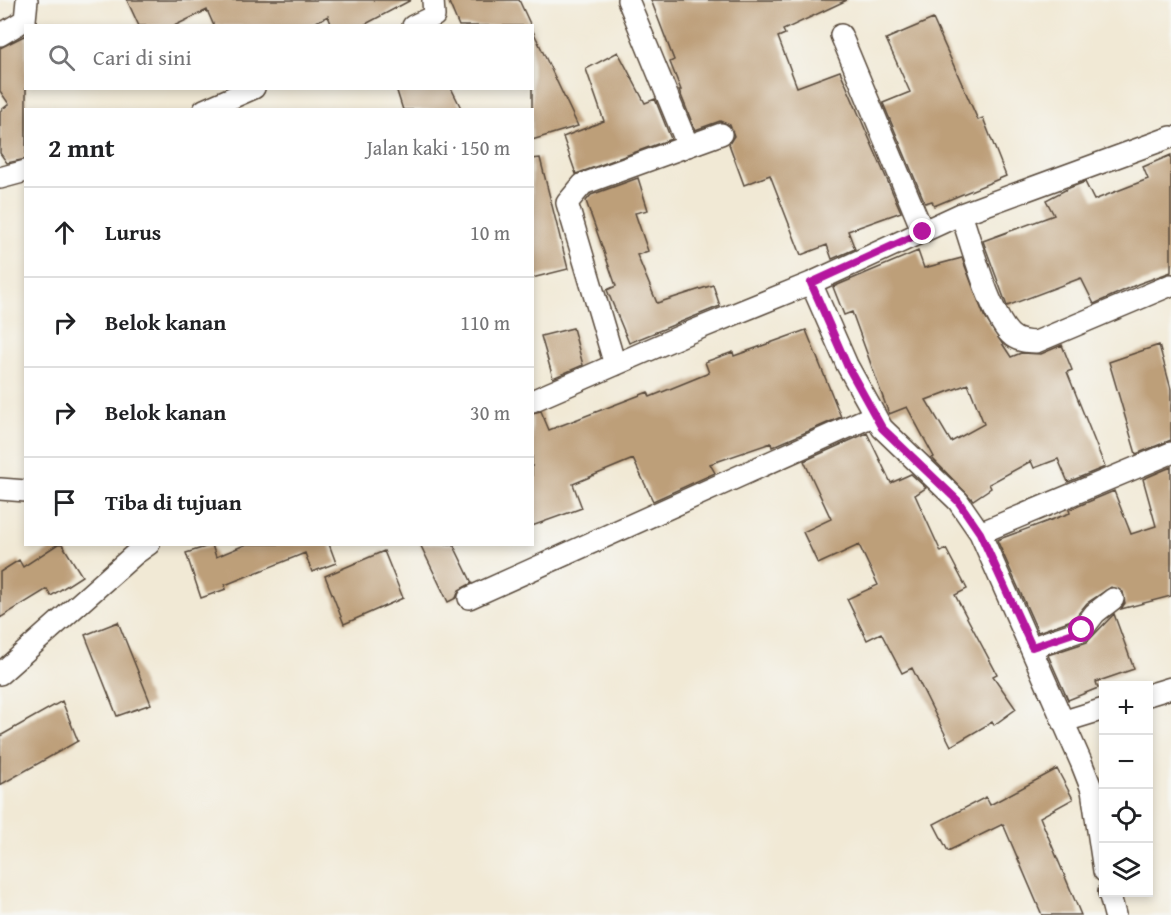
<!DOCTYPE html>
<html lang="id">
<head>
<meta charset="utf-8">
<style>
	:root { --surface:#fff; --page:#f6f6f6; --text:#202124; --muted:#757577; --line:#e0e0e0 }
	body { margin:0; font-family:"Gentium Book Plus",serif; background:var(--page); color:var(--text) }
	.controls { position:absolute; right:18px; bottom:18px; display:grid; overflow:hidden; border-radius:0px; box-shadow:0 3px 9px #0003 }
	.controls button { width:54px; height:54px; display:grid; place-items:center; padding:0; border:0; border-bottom:2px solid var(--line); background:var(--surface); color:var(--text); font:30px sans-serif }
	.stop { position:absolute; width:18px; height:18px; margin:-14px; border:4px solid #b5179e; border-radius:50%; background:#fff }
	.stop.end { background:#b5179e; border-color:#fff; box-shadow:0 2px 6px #0008 }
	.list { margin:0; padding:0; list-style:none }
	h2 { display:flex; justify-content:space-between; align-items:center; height:78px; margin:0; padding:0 24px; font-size:26px }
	h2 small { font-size:20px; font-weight:400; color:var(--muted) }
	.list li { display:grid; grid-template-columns:39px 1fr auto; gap:18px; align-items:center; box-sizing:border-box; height:90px; padding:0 24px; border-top:2px solid var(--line) }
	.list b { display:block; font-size:22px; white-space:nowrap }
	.list em { font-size:20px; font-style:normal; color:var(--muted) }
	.icon { flex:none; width:33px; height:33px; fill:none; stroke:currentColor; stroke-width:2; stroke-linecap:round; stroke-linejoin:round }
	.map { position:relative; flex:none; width:1171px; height:915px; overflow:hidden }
	.search { position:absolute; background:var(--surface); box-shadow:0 3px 9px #0003; left:24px; top:24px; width:510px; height:66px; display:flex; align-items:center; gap:15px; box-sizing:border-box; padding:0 21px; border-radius:0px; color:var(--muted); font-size:22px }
	.panel { position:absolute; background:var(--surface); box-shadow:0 3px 9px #0003; left:24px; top:108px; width:510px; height:438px; border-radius:0px }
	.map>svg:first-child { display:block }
</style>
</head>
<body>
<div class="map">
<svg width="1171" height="915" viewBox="0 0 1171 915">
	<rect width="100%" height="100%" fill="#f6f6f2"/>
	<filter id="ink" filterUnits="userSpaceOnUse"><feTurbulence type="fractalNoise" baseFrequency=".0167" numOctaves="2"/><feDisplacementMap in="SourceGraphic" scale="12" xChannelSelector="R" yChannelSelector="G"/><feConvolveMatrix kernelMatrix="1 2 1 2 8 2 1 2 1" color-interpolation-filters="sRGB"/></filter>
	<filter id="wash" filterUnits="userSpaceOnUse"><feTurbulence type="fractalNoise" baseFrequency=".008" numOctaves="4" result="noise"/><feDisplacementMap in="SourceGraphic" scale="24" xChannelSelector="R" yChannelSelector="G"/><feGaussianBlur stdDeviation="1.35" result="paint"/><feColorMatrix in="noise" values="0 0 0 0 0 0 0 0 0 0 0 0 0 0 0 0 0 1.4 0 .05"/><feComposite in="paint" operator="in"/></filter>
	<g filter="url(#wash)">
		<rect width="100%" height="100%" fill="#f1e9d5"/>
		<g id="blocks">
			<path fill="#bd9f79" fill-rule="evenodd" d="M127 0H411L362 26H332L328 16 308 26H214L207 10 174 26H139Z
				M448 0H519L531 26H459Z
				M651 0H847L783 30 785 34 778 37 797 87 840 71 901 212 848 231 855 249 832 259 827 245 801 255 770 175 744 185 729 144 734 136 730 125 720 121 695 130 679 90H681L670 62 674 60Z
				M933 19 978 120 983 118 1006 176 934 206 932 201 925 203 883 103 910 92 886 39Z
				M532 29 578 126 532 140Z
				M26 35V159L7 163 0 153V111L9 104 0 91V48Z
				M618 52 645 103 655 99 671 139 576 174 563 137 604 121 586 69Z
				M396 88H451L462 110H403Z
				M1171 155V272L1138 284 1094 304 1081 278 1007 306 983 241 1054 215 1046 200 1069 188 1085 182 1094 200 1148 179 1143 167Z
				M540 158 568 269 532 278V159Z
				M638 178 648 210 635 213 648 251 637 255 657 303 713 285 720 306 629 343 607 290 616 286 586 201 591 195Z
				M918 251 924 268 962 258 984 316 1011 357 1021 353 1041 354 1062 345 1072 370 1067 372 1105 467 1068 482 1058 459 1034 468 1031 461 989 484 991 488 973 500 932 458 934 457 907 407 889 414 852 312 844 315 833 287ZM968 384 984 424 951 442 926 400Z
				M573 328 583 365 553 378 541 336Z
				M806 330 841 417 772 447 771 443 710 464 715 473 653 501 633 459 573 484 582 508 532 526V413L541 411 549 430 648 392 650 397 709 373 705 362 733 352 734 356Z
				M1159 345 1171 389V440L1136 454 1109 362Z
				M867 433 891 483 911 474 926 488 915 495 941 552 946 549 967 589 955 595 997 674 993 676 1016 709 994 725 992 722 951 746 912 668 902 673 881 633 867 640 847 599 878 585 859 545 818 564 803 532 831 519 804 461Z
				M1171 467V596L1121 609 1125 603 1123 592 1111 587 1087 603 1074 619 1038 632 997 540 1070 513 1069 510 1114 491 1131 534 1156 526 1143 479Z
				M58 544H62L82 576 51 596 47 589 0 618V572L19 560 23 567Z
				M247 544H329L336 563 312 572 305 553 225 585 226 589 201 598 186 553 212 545 216 557Z
				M420 544H453L472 583 459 590 456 598 448 602Z
				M384 551 403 598 344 624 325 576Z
				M1114 614 1134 669 1096 682 1098 688 1068 700 1048 655 1087 642Z
				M118 622 151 704 117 716 85 635Z
				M62 701 78 741 0 785V736Z
				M1057 769 1073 799 1040 817 1081 915H1042L1003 824 948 851 934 824 986 797 990 805Z"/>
		</g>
	</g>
	<g filter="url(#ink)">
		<use href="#blocks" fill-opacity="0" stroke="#564739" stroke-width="1.5"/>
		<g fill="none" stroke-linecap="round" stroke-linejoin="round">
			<g stroke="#564739" stroke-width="24">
				<path id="minor" d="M628 0 688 146
					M413 26 434 16 433 0
					M0 35 25 20 27 0
					M841 35 923 232
					M204 110 254 88
					M0 178 26 171
					M961 214C972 245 989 312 1010 334 1017 341 1026 342 1036 342L1171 285
					M811 283 847 365 882 428 958 501 980 533 1081 762 1092 790 1104 871
					M615 365 567 203 583 184 721 134
					M532 401 688 333 811 283 961 214 1171 137
					M0 489 26 491
					M980 533 1171 453
					M469 598 875 415
					M1033 647 1082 630 1095 613 1113 599
					M0 674 135 554 149 544
					M1148 695 1171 688
					M1065 721 1104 709
					M1109 892 1115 915"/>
			</g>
			<use href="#minor" stroke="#fff" stroke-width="21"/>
		</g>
	</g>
	<g fill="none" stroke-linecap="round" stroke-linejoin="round" filter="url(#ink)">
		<path stroke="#b5179e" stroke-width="8" d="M923 232 811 283 847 365 882 428 958 501 980 533 1032 647 1082 630"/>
	</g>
</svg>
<div class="controls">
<button>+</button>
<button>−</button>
<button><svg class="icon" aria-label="locate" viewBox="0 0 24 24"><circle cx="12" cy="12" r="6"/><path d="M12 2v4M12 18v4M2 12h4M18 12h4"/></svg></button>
<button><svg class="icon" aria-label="layers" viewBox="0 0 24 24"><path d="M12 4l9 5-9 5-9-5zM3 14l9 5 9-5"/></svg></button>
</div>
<div class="stop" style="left:1082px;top:630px"></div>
<div class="stop end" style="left:923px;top:232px"></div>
<div class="search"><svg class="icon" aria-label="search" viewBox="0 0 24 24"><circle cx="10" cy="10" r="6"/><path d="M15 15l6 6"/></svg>Cari di sini</div>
<section class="panel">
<h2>2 mnt<small>Jalan kaki · 150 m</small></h2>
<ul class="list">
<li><svg class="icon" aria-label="ahead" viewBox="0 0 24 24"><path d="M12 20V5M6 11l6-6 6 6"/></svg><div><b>Lurus</b></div><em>10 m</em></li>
<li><svg class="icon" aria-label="right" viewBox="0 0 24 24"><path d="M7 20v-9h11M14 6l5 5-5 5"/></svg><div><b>Belok kanan</b></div><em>110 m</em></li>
<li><svg class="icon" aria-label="right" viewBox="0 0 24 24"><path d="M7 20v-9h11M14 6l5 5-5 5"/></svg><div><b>Belok kanan</b></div><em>30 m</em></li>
<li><svg class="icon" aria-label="arrive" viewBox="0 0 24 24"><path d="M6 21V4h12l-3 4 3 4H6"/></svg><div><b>Tiba di tujuan</b></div></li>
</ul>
</section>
</div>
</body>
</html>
